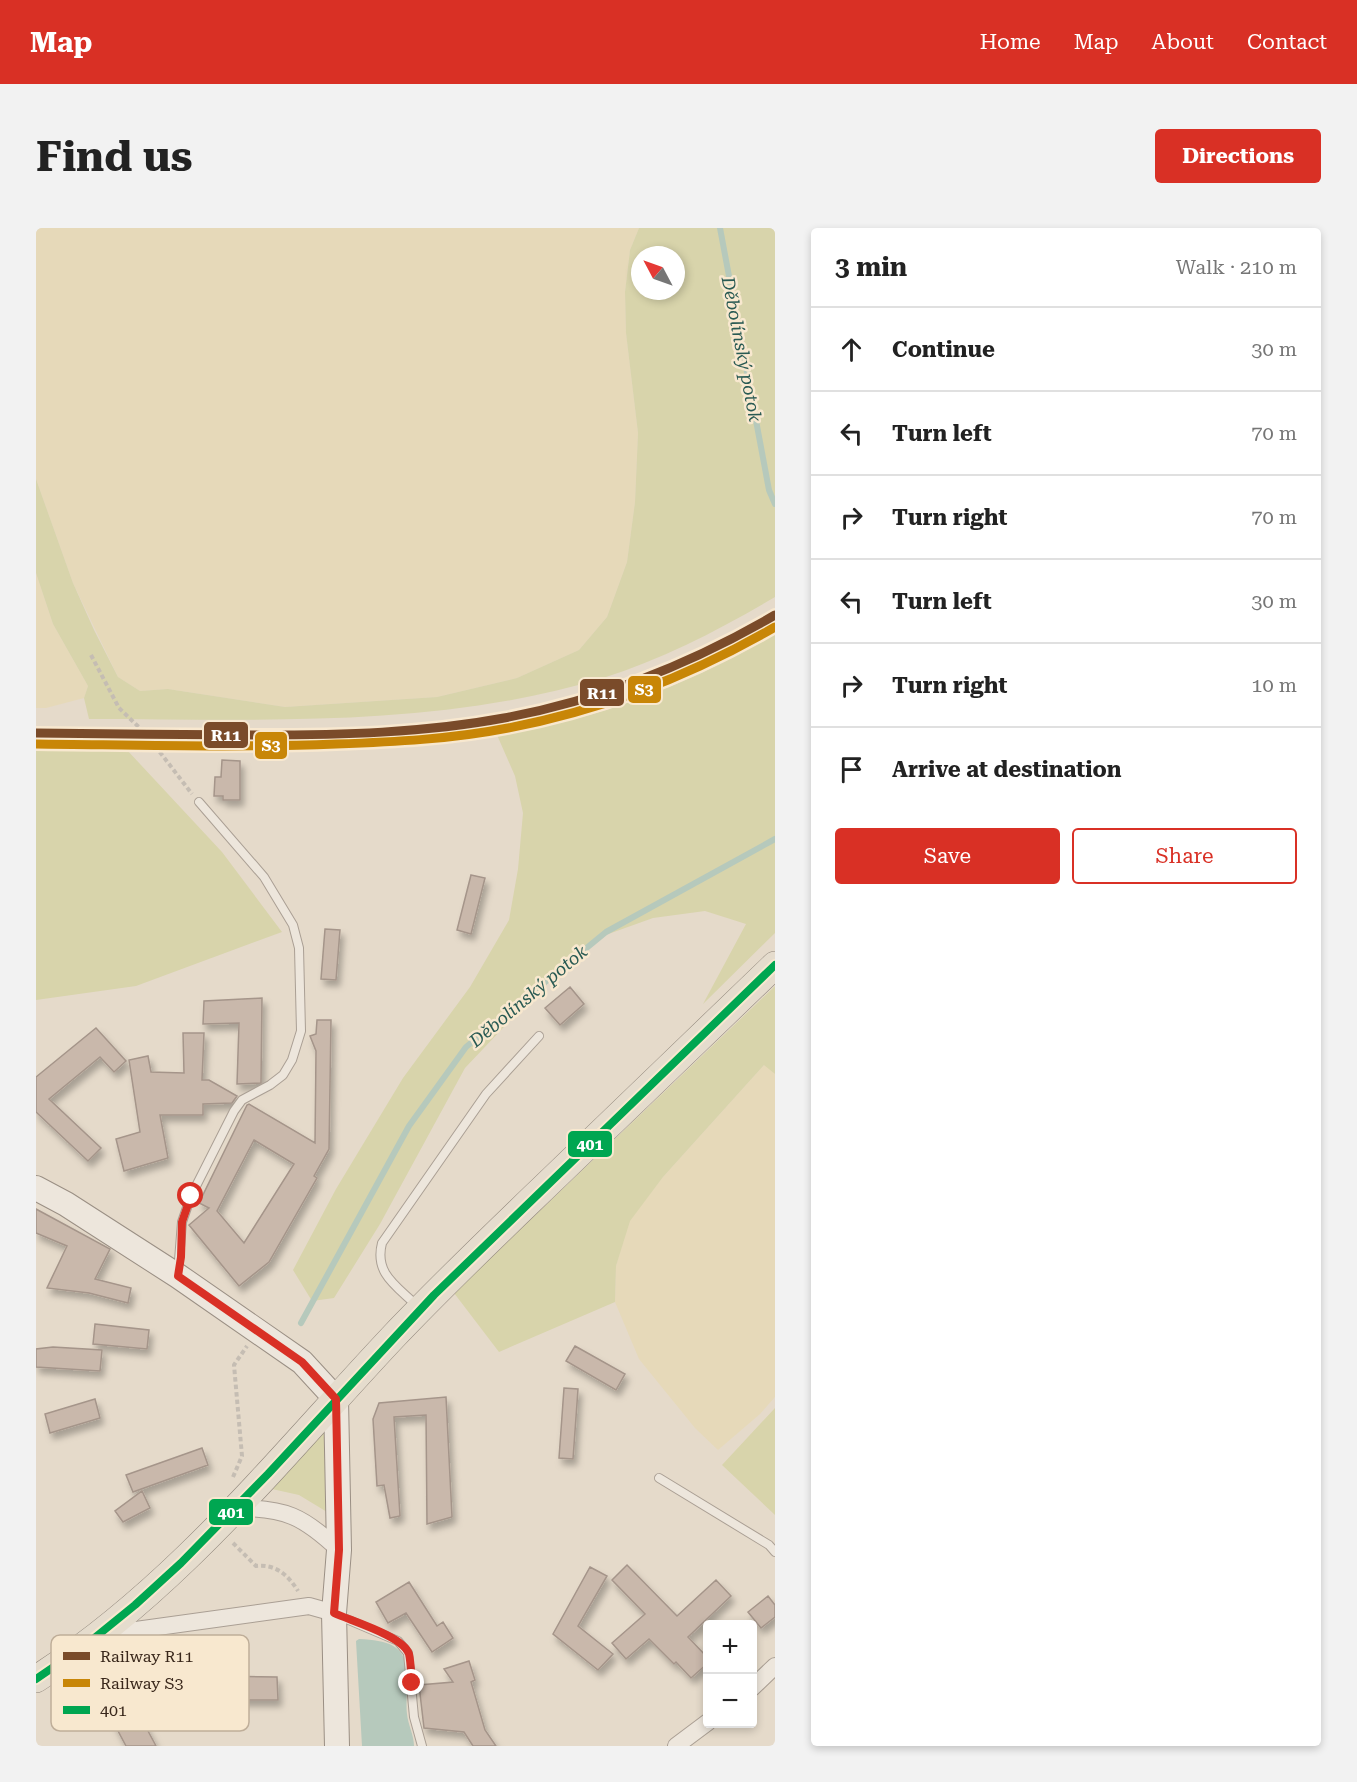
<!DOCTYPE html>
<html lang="en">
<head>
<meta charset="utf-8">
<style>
	:root { --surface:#fff; --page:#f2f2f2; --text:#222; --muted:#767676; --line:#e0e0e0; --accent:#d93025 }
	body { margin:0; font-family:"Roboto Serif",serif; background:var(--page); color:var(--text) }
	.controls { position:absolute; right:18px; bottom:18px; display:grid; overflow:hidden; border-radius:6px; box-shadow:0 3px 9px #0003 }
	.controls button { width:54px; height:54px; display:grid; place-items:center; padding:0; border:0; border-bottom:2px solid var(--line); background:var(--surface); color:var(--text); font:30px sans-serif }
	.compass { position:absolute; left:595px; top:18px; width:54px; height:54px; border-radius:50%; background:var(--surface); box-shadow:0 3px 9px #0003; rotate:311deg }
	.stop { position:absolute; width:18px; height:18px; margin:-14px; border:4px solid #d93025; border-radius:50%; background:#fff }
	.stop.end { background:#d93025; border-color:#fff; box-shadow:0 2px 6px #0008 }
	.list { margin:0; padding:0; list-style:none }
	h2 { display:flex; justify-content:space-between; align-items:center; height:78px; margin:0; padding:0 24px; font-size:26px }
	h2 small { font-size:20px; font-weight:400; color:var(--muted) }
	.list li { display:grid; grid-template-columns:39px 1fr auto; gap:18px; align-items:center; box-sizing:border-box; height:84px; padding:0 24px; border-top:2px solid var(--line) }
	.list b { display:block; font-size:22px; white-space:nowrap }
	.list em { font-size:20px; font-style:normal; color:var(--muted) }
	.actions { display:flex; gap:12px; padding:18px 24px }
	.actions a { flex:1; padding:14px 0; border:2px solid var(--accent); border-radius:6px; text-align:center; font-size:21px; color:var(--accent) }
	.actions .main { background:var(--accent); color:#fff }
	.icon { flex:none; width:33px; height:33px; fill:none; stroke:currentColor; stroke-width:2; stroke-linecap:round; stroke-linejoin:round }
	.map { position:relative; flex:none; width:739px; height:1518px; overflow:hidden; border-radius:6px }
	header { display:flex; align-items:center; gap:36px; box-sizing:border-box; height:84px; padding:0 30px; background:var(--accent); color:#fff }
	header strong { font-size:28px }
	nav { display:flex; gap:33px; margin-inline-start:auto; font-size:21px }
	.intro { display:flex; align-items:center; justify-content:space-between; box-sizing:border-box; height:144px; padding:0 36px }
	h1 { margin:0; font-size:42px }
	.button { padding:15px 27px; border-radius:6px; background:var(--accent); color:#fff; font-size:21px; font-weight:700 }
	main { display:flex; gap:36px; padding:0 36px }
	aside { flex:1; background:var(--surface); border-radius:6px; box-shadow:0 3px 9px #0003 }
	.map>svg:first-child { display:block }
</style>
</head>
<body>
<header>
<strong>Map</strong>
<nav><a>Home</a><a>Map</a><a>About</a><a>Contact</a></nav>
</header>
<div class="intro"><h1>Find us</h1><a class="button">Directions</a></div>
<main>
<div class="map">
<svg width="739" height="1518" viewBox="0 0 739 1518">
	<defs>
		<filter id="shadow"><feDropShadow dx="3.5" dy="6" stdDeviation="3" flood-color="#0004"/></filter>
	</defs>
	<rect width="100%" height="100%" fill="#e5daca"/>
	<path fill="#e6d9b9" d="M0 0H603L594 22 589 64 590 105 602 205 599 274 591 334 571 389 543 422 481 450 401 469 249 479 132 461 104 463 82 449 37 355 0 251Z
		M0 345 17 396 52 458 48 470 10 480H0Z
		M729 836 739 846V1169L724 1186 682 1222 659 1200 603 1131 579 1074 580 1038 593 993 627 949Z"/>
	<path fill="#d8d4ab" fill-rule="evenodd" d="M603 0H739V369C685 401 627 431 567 450 399 501 226 491 53 491L48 470 52 458 17 396 0 345V251L37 355 58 402 82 449 104 463 132 461 249 479 401 469 481 450 543 422 571 389 591 334 599 274 602 205 590 105 589 64 594 22ZM604 27H640V63H604Z
		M739 406V705L667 776 710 696 669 683 617 690 564 709 517 747 429 840 344 996 298 1070 276 1073 257 1042 300 961 367 850 434 759 473 692 482 641 487 585 479 548 461 507C558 493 655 456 739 406Z
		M0 521 91 522 186 624 246 704 100 758 0 772Z
		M739 758V846L728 837 627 949 594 993 580 1038 579 1074 463 1124 418 1065Z
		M739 1180V1287L686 1237Z
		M291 1201 296 1287 263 1267 236 1261Z"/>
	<path fill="#b6c9bc" d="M323 1411C383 1413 369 1440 371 1486 372 1497 378 1507 378 1518H326L320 1413Z"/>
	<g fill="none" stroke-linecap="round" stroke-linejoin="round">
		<path stroke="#b6c9bc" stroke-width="6" d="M684 0 733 262 739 276
			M265 1095 373 898 430 819 570 704 739 611"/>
	</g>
	<path fill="#c9b8ab" stroke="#a5958a" stroke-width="1.5" fill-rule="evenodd" filter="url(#shadow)" d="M186 532 204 533V572H187V568H178L179 549H185Z
		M435 647 449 650 435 706 421 702Z
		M289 701 304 702 300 752 285 751Z
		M534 759 548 776 524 797 509 780Z
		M226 770 225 855 201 856 203 795 167 796 168 773Z
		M281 792H295L293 921 278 948 281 950 233 1034 203 1058 153 997 173 980 163 975 211 877 213 876 279 915 280 823 274 808 280 806ZM218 912 258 936 208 1015 181 983Z
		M60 800 90 833 78 844 64 829 13 871 65 920 52 933 0 884V849Z
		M147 805H168L166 852H173L201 868 196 875 167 876V887H124L132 930 88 943 80 911 104 904 93 832 112 828 115 844 148 845Z
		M0 981 74 1021 59 1051 95 1060 92 1075 53 1065 11 1060 31 1018 0 1005Z
		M59 1096 113 1102 111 1121 57 1116Z
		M539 1118 589 1146 580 1162 530 1133Z
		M17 1119 66 1122 64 1143 0 1139V1121Z
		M528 1160 542 1161 537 1231 523 1230Z
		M410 1169 416 1289 391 1296 390 1187 358 1189 364 1288 354 1290 348 1257 341 1258 337 1191 343 1175Z
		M59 1171 64 1190 14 1205 9 1186Z
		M166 1220 172 1237 97 1264 90 1247Z
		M106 1263 114 1280 87 1294 79 1283Z
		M591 1337 641 1388 680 1352 695 1368 652 1409 672 1430V1435L655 1450 640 1434 638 1436 613 1411 590 1431 576 1415 609 1386 576 1352Z
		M554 1339 571 1348 542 1398 577 1426 562 1442 517 1406Z
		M373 1354 401 1398 407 1394 417 1410 396 1424 370 1385 352 1395 340 1374Z
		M732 1368 739 1377V1389L725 1400 712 1384Z
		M433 1433 439 1452 435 1454 449 1502 460 1518H437L428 1504 388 1500 383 1457 417 1454 408 1441Z
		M177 1448 241 1449 242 1472H176Z
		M95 1471 120 1518H90L72 1484Z"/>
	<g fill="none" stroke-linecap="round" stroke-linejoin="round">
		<g stroke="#aa9f94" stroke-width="10">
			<path id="lane" d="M142 1045 146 994 155 968 198 883 206 872 234 857 247 847 256 832 265 803 263 720 257 697 228 649 163 574
				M381 1078C361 1058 338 1046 346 1015L450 866 503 808
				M623 1250 733 1317 739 1324
				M301 1387 362 1413 372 1425 378 1489 386 1518"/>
		</g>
		<g stroke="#aa9f94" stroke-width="18">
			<path id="street" d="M200 1280C249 1280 267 1288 303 1322
				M74 1397 100 1402 273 1378 298 1385
				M716 1460 739 1438
				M640 1518 672 1494"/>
		</g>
		<g stroke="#9a8f84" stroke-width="26">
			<path id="secondary" d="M0 960 30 976 142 1048 266 1134 300 1171 303 1322 298 1385 301 1518"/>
		</g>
		<g stroke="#8f857a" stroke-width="28">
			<path id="primary" d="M0 1451C140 1362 245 1228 357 1109 411 1052 467 999 523 945 595 876 667 806 739 737"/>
		</g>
		<path stroke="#c5bdb3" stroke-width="4" stroke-dasharray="4.5 3" stroke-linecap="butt" d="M55 427 83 480 110 506 156 566
			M197 1249 206 1228 198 1137 211 1118
			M197 1315 220 1338C240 1336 252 1347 262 1363"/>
		<use href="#lane" stroke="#ede6dc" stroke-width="8"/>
		<use href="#street" stroke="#ede6dc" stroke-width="16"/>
		<use href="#secondary" stroke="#ede6dc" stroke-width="24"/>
		<use href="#primary" stroke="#e5dccd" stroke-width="27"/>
		<g stroke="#f8e8cf" stroke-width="12">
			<path id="bus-1" d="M0 1451 51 1416 99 1377 145 1335 232 1246 398 1067 739 737"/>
		</g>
		<use href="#bus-1" stroke="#00a651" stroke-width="8"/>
		<g stroke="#f8e8cf" stroke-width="14">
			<path id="rail-1" d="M0 505C74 506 149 507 223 507 305 507 388 505 468 490 564 472 655 436 739 387"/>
		</g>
		<g stroke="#f8e8cf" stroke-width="14">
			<path id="rail-2" d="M0 516C100 517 200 520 300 516 358 514 416 511 472 500 567 482 656 447 739 399"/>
		</g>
		<use href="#rail-1" stroke="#7a4b2a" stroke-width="9"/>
		<use href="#rail-2" stroke="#c88607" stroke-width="9"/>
	</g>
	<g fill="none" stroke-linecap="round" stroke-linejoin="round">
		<path stroke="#d93025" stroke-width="8" d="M155 968 146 994 145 1029 142 1048 266 1134 300 1171 303 1322 298 1385C315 1393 367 1408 373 1426 375 1435 375 1446 376 1455"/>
	</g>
	<g text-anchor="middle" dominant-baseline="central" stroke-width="5" stroke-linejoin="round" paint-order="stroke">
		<g font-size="18" font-style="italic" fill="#295a53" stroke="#f8e8cf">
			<text transform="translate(706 121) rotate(79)">Děbolínský potok</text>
			<text transform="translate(492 768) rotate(-40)">Děbolínský potok</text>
		</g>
	</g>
	<rect x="15" y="1407" width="198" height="96" rx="9" fill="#f8e8cf" stroke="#bfae99" stroke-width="1.5"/>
	<rect x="27" y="1424" width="27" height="8" fill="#7a4b2a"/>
	<rect x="27" y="1451" width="27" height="8" fill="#c88607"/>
	<rect x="27" y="1478" width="27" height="8" fill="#00a651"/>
	<g font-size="16" fill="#39271b">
		<text x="64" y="1434">Railway R11</text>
		<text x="64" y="1461">Railway S3</text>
		<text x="64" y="1488">401</text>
	</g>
	<g stroke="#f8e8cf" stroke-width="2">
		<rect x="591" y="447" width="35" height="29" rx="6" fill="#c88607"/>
		<rect x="543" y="450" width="46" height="29" rx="6" fill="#7a4b2a"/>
		<rect x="167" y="493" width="46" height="28" rx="6" fill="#7a4b2a"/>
		<rect x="218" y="503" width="34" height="29" rx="6" fill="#c88607"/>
		<rect x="531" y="902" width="46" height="28" rx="6" fill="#00a651"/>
		<rect x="172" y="1270" width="46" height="28" rx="6" fill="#00a651"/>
	</g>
	<g font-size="16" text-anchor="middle" font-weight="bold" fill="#fff">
		<text x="608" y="467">S3</text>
		<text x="566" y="471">R11</text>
		<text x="190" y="513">R11</text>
		<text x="235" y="523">S3</text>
		<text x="554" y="922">401</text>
		<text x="195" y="1290">401</text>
	</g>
</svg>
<div class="controls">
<button>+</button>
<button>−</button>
</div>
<svg class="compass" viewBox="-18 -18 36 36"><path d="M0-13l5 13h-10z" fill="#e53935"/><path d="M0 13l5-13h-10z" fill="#767676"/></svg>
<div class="stop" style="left:155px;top:968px"></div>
<div class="stop end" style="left:376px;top:1455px"></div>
</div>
<aside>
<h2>3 min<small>Walk · 210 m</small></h2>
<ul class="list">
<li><svg class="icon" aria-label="ahead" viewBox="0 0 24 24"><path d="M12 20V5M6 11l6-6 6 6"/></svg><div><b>Continue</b></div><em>30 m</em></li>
<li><svg class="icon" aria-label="left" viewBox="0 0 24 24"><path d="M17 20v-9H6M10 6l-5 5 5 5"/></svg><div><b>Turn left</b></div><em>70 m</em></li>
<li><svg class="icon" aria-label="right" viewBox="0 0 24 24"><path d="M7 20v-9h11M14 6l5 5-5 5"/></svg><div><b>Turn right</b></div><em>70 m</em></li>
<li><svg class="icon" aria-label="left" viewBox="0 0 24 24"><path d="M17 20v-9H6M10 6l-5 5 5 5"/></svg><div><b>Turn left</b></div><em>30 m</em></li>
<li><svg class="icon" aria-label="right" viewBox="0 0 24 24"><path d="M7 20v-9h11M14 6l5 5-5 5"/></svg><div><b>Turn right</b></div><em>10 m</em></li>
<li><svg class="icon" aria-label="arrive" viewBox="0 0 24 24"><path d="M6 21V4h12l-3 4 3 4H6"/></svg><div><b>Arrive at destination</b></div></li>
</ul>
<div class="actions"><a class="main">Save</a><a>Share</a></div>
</aside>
</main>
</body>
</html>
